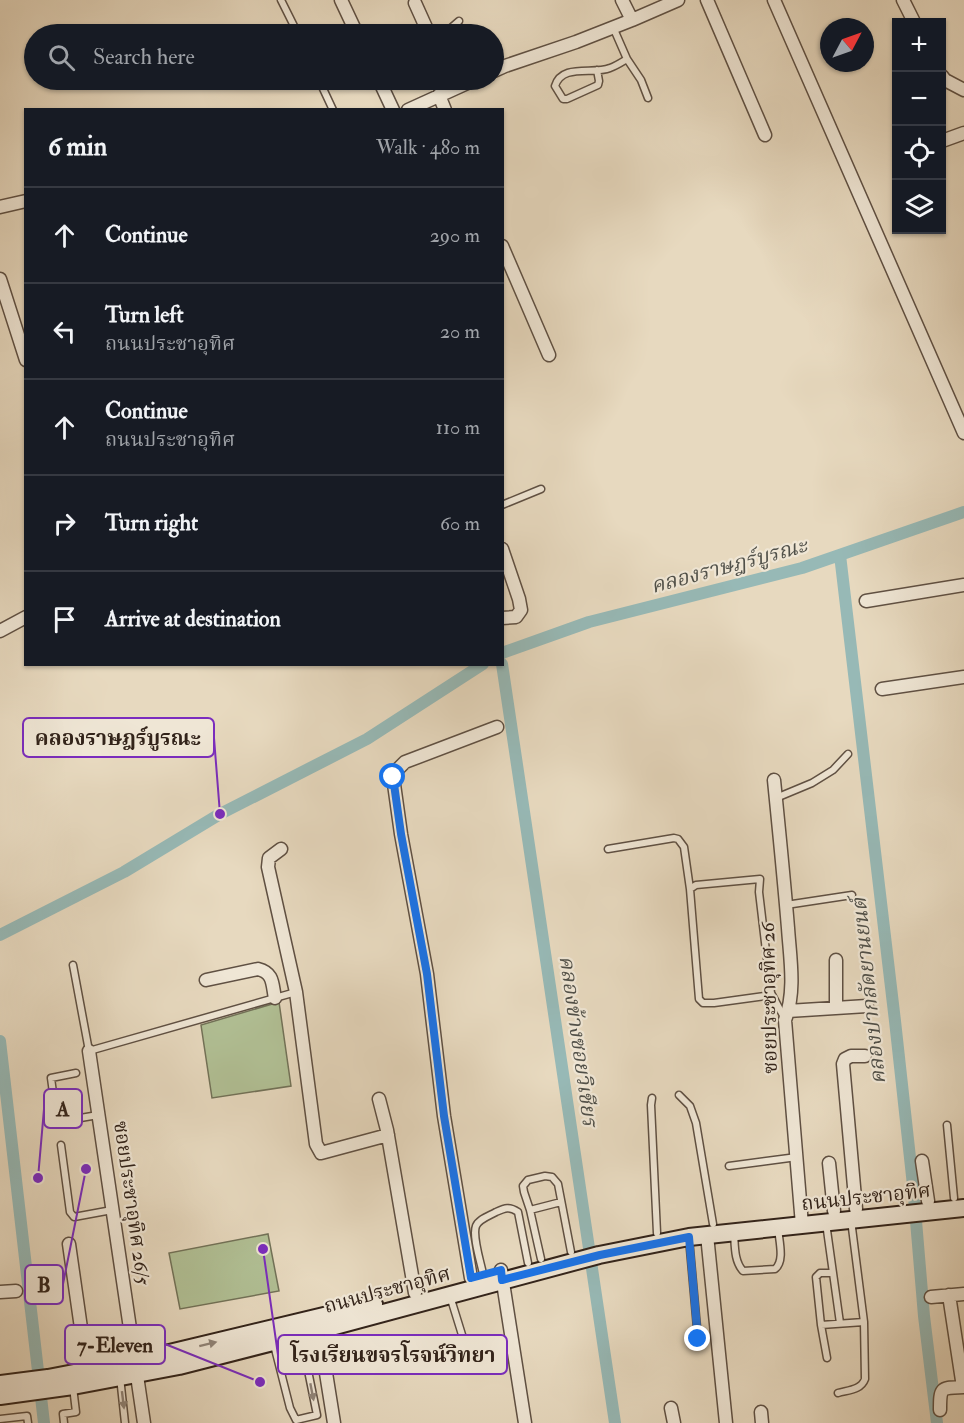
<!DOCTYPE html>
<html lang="en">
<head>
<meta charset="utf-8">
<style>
	:root { --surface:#171b24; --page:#242831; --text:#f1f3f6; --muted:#9ea1a6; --line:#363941 }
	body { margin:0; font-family:"IM FELL Double Pica","Noto Serif Thai",serif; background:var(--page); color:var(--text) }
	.controls { position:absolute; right:18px; top:18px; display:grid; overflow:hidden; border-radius:0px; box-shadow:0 2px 4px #0004 }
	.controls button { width:54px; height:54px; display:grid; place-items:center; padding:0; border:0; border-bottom:2px solid var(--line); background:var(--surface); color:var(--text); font:30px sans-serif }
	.compass { position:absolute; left:820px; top:18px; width:54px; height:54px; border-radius:50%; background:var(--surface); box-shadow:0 2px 4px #0004; rotate:49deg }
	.stop { position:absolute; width:18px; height:18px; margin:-14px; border:4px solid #1a73e8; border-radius:50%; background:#fff }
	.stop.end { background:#1a73e8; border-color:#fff; box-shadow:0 2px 6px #0008 }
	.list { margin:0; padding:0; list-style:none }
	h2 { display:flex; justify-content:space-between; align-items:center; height:78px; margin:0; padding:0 24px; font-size:26px }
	h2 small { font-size:20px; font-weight:400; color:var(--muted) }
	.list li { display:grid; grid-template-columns:39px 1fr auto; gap:18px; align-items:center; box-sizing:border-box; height:96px; padding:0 24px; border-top:2px solid var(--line) }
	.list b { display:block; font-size:22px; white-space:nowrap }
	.list p { margin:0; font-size:20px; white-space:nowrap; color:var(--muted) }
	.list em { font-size:20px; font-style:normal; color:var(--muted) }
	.icon { flex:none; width:33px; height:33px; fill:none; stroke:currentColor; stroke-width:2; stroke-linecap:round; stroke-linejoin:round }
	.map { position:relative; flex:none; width:964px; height:1423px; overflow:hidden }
	.search { position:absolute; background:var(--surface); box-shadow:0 2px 4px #0004; left:24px; top:24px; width:480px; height:66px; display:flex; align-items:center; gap:15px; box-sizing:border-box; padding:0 21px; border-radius:33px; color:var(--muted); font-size:22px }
	.panel { position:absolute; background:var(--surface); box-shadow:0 2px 4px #0004; left:24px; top:108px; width:480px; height:558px; border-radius:0px }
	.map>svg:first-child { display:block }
</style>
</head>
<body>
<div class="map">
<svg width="964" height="1423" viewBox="0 0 964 1423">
	<rect width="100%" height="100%" fill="#e7d9bf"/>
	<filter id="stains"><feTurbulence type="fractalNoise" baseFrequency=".00333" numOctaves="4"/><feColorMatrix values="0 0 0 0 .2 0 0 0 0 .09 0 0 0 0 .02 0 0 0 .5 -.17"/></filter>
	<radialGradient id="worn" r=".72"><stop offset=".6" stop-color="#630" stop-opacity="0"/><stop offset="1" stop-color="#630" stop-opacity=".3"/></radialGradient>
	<path fill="#b1c095" stroke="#727258" stroke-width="1.5" d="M279 1002 291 1086 212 1098 201 1025Z
		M268 1234 279 1291 180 1309 169 1253Z"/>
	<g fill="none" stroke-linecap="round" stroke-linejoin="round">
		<path stroke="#97b9b6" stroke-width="12" d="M840 555 895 1021 913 1185 924 1316 937 1423
			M502 653 589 622 802 568 964 512
			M502 664 615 1423
			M0 935 124 872 220 814 367 739 483 664
			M0 1041 44 1423"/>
		<g stroke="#5f5043" stroke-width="9">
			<path id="service" d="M281 0 298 34
				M444 34 459 21
				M627 59 641 80 648 98
				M597 70 599 81 598 85 567 99H563L555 86C562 63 593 75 610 68 616 66 622 62 627 59L613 27
				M319 80 333 110
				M502 505 541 489
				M776 798 812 783 833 770 848 754
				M608 849 674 838 678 839 684 847 690 889
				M786 905 852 895
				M73 965 89 1051 296 992
				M772 995 714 1003H703L699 999 690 889 696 885 760 879 759 892 771 993C776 1002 780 1010 785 1019
				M76 1073 51 1078 57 1122 98 1115
				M679 1095 690 1106 696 1123 713 1224
				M652 1098 651 1105 657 1233
				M947 1125 954 1198
				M61 1145 70 1212 74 1217 112 1210
				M729 1166 797 1157
				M530 1210 561 1202
				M826 1223 840 1323
				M734 1233C735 1246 734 1261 743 1271L775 1269C785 1261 779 1241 778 1228
				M689 1238 698 1339
				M541 1259 530 1210 524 1192 523 1186 528 1180 545 1176 552 1177 558 1184 571 1252
				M483 1274C481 1263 472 1236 476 1226 479 1219 489 1216 496 1212 505 1208 509 1206 518 1212L528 1263
				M821 1325 864 1322
				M274 1345 290 1408 296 1420 317 1415 301 1336
				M427 1357C440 1354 460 1353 463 1338L450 1296
				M827 1358 821 1325 816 1277 820 1273H832
				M120 1377 125 1423
				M838 1393C849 1390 861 1390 865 1379L864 1322 851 1220
				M0 1419 27 1416 28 1423
				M64 1423 63 1414 76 1412 73 1387"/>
		</g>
		<g stroke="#5f5043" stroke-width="15">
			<path id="minor" d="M341 0 357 34
				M622 0 632 20
				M707 0 765 135
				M774 0 964 433
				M903 0 914 22
				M415 3 429 34
				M494 71 505 66 576 42 632 20 678 0
				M942 76 945 80 964 90
				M379 80 393 110
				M439 95 445 110
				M408 110 474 80
				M942 141 964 133
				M0 207 26 201
				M502 246 549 355
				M0 279 26 360
				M502 549 519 599 521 610 516 617 502 618
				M866 601 964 585
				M0 631 26 617
				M882 689 964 677
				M774 780C779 830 784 879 788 928 790 958 796 991 785 1020L802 1225
				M281 849 269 858 268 867 296 992 316 1144 321 1153 388 1135
				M836 960V1008
				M206 980 258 969C274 973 272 984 275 998
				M788 1011 867 1006
				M89 1051 144 1423
				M379 1099 387 1130 415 1293
				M922 1161 928 1201
				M829 1163 834 1211
				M856 1209 843 1064 845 1059 851 1056H865
				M707 1235 726 1423
				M69 1244 87 1370
				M501 1270 525 1423
				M471 1278 444 1116 427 974 401 834 393 777 397 770 405 762 497 727
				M0 1292 16 1291
				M949 1295 963 1387
				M931 1297 964 1294
				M318 1323 334 1423
				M671 1408 674 1423
				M940 1410C940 1386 941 1388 964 1387
				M761 1412 762 1423"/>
		</g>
		<g stroke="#32231a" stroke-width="20">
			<path id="secondary" d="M0 1384 48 1378 136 1361 374 1304
				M0 1396 73 1386 179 1366 320 1330 599 1255 689 1237 964 1208"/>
		</g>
		<use href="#service" stroke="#efe6d5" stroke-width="6"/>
		<use href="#minor" stroke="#efe6d5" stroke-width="12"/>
		<use href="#secondary" stroke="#efe6d5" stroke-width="16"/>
	</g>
	<defs><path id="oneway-solid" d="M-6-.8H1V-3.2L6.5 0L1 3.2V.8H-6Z" transform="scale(1.5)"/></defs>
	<g fill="#908478">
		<use href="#oneway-solid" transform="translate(208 1344) rotate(-14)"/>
		<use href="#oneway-solid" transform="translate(312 1392) rotate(79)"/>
		<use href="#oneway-solid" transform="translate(123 1400) rotate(83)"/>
	</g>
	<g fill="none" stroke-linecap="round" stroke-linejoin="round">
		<path stroke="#1a73e8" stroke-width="8" d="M393 777 401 834 427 974 444 1116 471 1278 501 1270 502 1280 600 1255 689 1237 698 1339"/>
	</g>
	<g text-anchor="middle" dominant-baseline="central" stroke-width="4.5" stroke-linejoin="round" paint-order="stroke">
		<g font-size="20" fill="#32231a" stroke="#efe6d5">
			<text transform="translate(769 998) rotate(-91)">ซอยประชาอุทิศ 26</text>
			<text transform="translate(866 1197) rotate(-6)">ถนนประชาอุทิศ</text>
			<text transform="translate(132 1203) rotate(82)">ซอยประชาอุทิศ 26/5</text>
			<text transform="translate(387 1290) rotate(-15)">ถนนประชาอุทิศ</text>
		</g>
		<g font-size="21" font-style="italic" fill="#505049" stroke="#efe6d5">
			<text transform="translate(729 566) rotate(-15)">คลองราษฎร์บูรณะ</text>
			<text transform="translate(869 991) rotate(-96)">คลองปากลัดยานยนต์</text>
			<text transform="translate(578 1041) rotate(82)">คลองข้างซอยวิเชียร</text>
		</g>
	</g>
	<path fill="none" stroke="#7b2cbf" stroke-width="2" d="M220 814L214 738M38 1178L44 1109M86 1169L63 1284M260 1382L165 1344M263 1249L278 1355"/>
	<g fill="#7b2cbf" stroke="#efe6d5" stroke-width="2">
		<circle cx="220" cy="814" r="6"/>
		<circle cx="38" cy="1178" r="6"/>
		<circle cx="86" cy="1169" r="6"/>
		<circle cx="260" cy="1382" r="6"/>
		<circle cx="263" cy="1249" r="6"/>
	</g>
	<g fill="#efe6d5" stroke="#7b2cbf" stroke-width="2">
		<rect x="23" y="718" width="191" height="39" rx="6"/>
		<rect x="44" y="1089" width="38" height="39" rx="6"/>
		<rect x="25" y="1265" width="38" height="39" rx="6"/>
		<rect x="65" y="1325" width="100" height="39" rx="6"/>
		<rect x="278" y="1335" width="229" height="39" rx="6"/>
	</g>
	<g font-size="21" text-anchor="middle" font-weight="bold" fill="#32231a">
		<text x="118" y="745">คลองราษฎร์บูรณะ</text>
		<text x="63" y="1116">A</text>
		<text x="44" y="1292">B</text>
		<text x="115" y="1352">7-Eleven</text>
		<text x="393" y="1362">โรงเรียนขจรโรจน์วิทยา</text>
	</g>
	<rect width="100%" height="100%" filter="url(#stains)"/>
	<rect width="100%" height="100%" fill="url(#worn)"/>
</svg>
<div class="controls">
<button>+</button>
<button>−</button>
<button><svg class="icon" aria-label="locate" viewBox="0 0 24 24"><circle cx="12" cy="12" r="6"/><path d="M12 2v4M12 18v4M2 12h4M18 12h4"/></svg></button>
<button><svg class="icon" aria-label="layers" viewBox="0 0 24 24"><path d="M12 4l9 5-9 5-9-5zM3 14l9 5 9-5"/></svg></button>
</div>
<svg class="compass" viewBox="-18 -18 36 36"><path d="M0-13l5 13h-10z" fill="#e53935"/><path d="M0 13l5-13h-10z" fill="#9ea1a6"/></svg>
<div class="stop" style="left:393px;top:777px"></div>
<div class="stop end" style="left:698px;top:1339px"></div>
<div class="search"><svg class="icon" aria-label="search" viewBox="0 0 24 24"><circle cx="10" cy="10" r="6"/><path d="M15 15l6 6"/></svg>Search here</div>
<section class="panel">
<h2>6 min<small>Walk · 480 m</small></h2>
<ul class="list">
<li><svg class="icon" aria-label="ahead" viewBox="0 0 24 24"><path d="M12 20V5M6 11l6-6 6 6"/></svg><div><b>Continue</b></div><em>290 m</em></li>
<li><svg class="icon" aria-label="left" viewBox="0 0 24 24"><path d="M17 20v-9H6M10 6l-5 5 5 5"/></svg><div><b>Turn left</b><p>ถนนประชาอุทิศ</p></div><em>20 m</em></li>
<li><svg class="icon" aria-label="ahead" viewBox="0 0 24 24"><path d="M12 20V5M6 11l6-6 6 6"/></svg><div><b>Continue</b><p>ถนนประชาอุทิศ</p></div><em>110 m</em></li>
<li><svg class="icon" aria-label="right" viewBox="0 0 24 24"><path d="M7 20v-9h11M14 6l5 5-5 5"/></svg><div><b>Turn right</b></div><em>60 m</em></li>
<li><svg class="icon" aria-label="arrive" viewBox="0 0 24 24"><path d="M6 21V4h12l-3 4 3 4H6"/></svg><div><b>Arrive at destination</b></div></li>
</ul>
</section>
</div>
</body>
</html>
